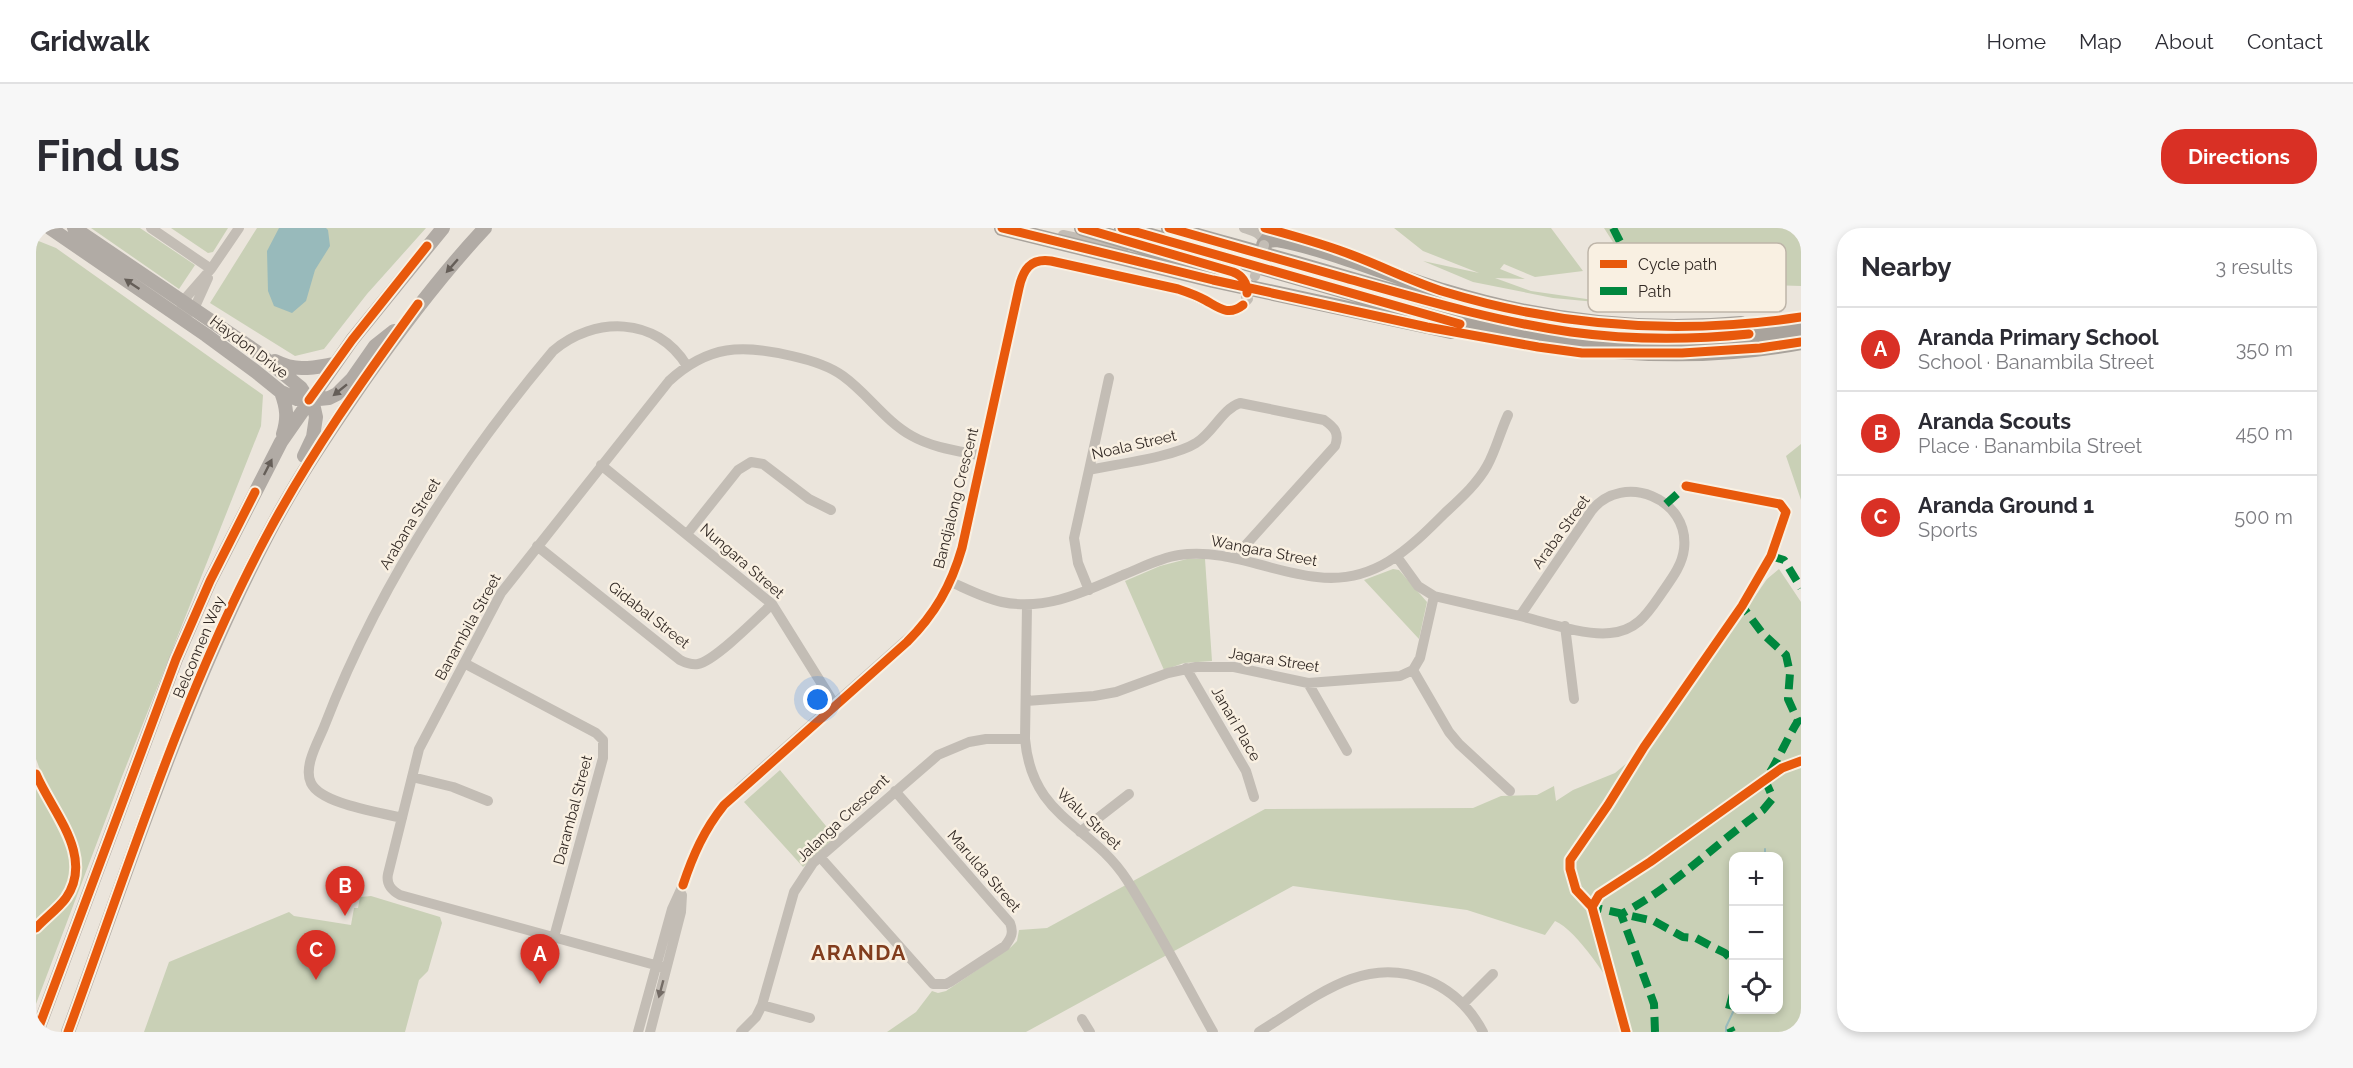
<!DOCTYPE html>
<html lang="en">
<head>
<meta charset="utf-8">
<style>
	:root { --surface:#fff; --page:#f7f7f7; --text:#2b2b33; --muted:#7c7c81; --line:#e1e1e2; --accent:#d93025 }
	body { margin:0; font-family:Raleway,sans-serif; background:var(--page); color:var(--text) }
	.controls { position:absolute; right:18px; bottom:18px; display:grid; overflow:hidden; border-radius:12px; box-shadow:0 3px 9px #0003 }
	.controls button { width:54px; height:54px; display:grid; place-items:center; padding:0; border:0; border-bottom:2px solid var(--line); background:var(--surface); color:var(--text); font:30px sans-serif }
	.you { position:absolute; left:782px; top:472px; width:21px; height:21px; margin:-15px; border:4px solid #fff; border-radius:50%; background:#1a73e8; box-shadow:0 0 0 9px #1a73e833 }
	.badge { display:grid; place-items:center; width:39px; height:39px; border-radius:50%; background:var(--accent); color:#fff; font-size:20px; font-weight:700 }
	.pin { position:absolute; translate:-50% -50px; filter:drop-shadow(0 2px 3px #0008) }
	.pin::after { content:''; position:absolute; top:32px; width:21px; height:18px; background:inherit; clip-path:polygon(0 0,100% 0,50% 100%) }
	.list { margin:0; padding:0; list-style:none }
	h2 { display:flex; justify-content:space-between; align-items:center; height:78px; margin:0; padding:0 24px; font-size:26px }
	h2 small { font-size:20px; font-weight:400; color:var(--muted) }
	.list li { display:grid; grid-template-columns:39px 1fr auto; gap:18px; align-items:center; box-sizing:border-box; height:84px; padding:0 24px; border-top:2px solid var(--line) }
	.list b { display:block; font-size:22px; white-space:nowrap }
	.list p { margin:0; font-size:20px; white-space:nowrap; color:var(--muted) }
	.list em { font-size:20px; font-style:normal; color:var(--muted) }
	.icon { flex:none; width:33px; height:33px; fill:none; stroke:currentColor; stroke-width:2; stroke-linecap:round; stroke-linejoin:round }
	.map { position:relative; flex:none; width:1765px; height:804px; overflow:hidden; border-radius:24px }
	header { display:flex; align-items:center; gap:36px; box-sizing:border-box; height:84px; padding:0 30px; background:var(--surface); border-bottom:2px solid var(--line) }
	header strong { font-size:28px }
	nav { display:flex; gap:33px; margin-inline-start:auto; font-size:21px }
	.intro { display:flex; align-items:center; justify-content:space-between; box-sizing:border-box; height:144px; padding:0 36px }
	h1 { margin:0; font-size:42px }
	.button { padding:15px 27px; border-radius:24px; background:var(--accent); color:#fff; font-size:21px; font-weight:700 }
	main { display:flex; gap:36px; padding:0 36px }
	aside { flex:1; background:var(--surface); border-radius:24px; box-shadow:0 3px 9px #0003 }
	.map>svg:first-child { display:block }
</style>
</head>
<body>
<header>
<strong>Gridwalk</strong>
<nav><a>Home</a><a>Map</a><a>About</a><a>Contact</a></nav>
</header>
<div class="intro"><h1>Find us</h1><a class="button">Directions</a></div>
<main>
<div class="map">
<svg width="1765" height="804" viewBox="0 0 1765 804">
	<rect width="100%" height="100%" fill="#ebe5dc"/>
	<path fill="#c9d0b6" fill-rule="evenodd" d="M55 0H104L159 37 143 61Z
		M135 0H192L177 24 172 25Z
		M221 0H390L331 66 288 121 259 128 174 75Z
		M1358 0H1515L1547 43 1499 49 1468 36 1464 41 1489 51 1459 50 1495 63 1592 77 1517 70 1437 54 1387 33 1443 45 1387 23Z
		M1568 0H1765V58L1693 56 1617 43 1630 55 1606 61 1610 54 1600 38 1591 36Z
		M0 12 20 20 227 167 225 198 85 551 0 776V555L7 550 0 531Z
		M1765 216V272L1750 228Z
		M1151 331H1169L1176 433 1148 435 1128 442 1089 353 1124 338Z
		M1357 341 1363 342 1391 374 1383 411 1328 352Z
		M1743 341 1765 374V804H1593C1591 795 1591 784 1587 776 1575 755 1541 702 1519 693L1509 707 1431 682 1257 658 990 804H851L880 784 896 763 902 765 910 763 975 719 981 713 983 702 1011 700 1229 581 1437 580 1465 568 1501 567 1518 558 1520 573 1537 562 1579 545 1623 508 1731 351ZM1698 628H1742V782H1698Z
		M744 542 799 609 767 639 708 574Z
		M335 668 404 689 406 695 392 743 383 752 369 804H108L133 734 253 684 258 688 315 697 318 680H322L324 669Z"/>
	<path fill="#98babb" d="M243 0H290L292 2 294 18 279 42 270 73 256 85 238 78 232 63 231 23Z"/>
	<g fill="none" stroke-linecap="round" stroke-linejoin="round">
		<path stroke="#98babb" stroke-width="2" d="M1729 628V621
			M1690 804V799L1698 782"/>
		<path stroke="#c3bdb5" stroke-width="10" d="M115 0 175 41
			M1208 0C1217 3 1227 5 1228 17
			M1027 7 1088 20
			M1151 32 1197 44 1204 47 1210 54
			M146 79 147 73 175 41 203 0
			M152 85 158 81 172 50
			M565 237 736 376 799 477
			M1053 242 1073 150
			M651 306 702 242 715 234 727 236 773 271 795 282
			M501 318 644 432C650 435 656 437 662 436 679 433 722 389 736 376
			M1361 329 1382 358 1398 368 1484 388 1556 282C1587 244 1654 270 1648 321 1646 339 1633 354 1623 369 1610 388 1599 403 1574 405 1550 408 1508 394 1484 388
			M915 354C931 361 948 370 966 374 1010 383 1048 364 1087 347 1105 340 1123 330 1143 327 1190 320 1234 344 1281 349 1338 356 1372 322 1409 285 1424 271 1441 256 1451 238 1460 222 1464 204 1472 187
			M1053 362 1042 335 1038 310 1053 242C1081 236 1138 229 1160 215 1177 205 1186 181 1204 175L1288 192C1298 199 1304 205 1299 218L1198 330
			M1398 368 1384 430 1377 442 1413 504 1423 516 1474 563
			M991 377 989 511C996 591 1054 595 1091 652 1122 701 1149 754 1177 804
			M1529 398 1538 471
			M428 435 560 505 567 512V530L518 709
			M1150 440 1210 543 1218 569
			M1272 455 1311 523
			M990 473 1058 468 1080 464 1132 445 1160 439H1198L1272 455 1364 448 1377 442
			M376 549 417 559 452 573
			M366 590C343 584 285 576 275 555 267 539 282 514 288 499 341 361 422 236 517 123 558 88 621 88 651 138
			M1044 604 1093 566
			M784 629 897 756H910L914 754 969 718C975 710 978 705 974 695L859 563
			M630 740 364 667C355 662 350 656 352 646L383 521 465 365 633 153C672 117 706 116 756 128 774 132 792 137 807 148 832 166 849 193 876 208 897 220 923 223 947 228
			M1427 776 1457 746
			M726 777 774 790
			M1046 791 1054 804
			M602 804 636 681 647 657 658 625 674 595 704 560 886 398C906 374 917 350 926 320L983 60C987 42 994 30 1015 33L1142 61 1190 83 1204 80 1212 71
			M614 804 645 684 646 667
			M705 804 720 789 726 777 758 664 777 635 902 527 933 514 950 511H989
			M1223 804C1251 787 1284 762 1315 751 1367 732 1421 755 1447 804"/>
		<path stroke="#b1aba5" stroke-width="14" d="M14 0 170 107 219 143 245 164 261 171 273 172 293 170 301 166 316 151 339 118 358 103
			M38 0 221 124 265 160 278 180 280 189 277 209 268 228
			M239 133C261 144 275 140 298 136
			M245 164C251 180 252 190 247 206
			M1 804 140 431 174 353 245 214 316 112 407 0
			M32 804C93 638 148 467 230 310 258 255 292 205 327 154 365 100 404 48 449 0"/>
		<path stroke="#a9a39c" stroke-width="16" d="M966 0 1177 52 1415 103
			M1046 0 1156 33
			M1086 0C1162 21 1238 43 1313 64 1377 82 1441 104 1507 114 1592 128 1680 130 1765 114
			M1133 0C1193 17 1253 33 1313 51 1403 77 1494 103 1588 109 1647 113 1707 108 1765 99
			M1228 17 1232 12 1240 11C1299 22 1353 47 1410 64 1505 93 1606 105 1705 96"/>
		<path stroke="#c3bdb5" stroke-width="10" d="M1219 48 1228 17
			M1210 54V71"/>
		<path stroke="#00873e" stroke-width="8" stroke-dasharray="15 8" stroke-linecap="butt" d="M1577 0 1601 47
			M1630 276 1650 258 1655 259
			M1735 328 1748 332 1765 360
			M1559 675 1556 679 1618 693 1647 709 1660 710 1675 718 1689 725 1698 734
			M1698 746V752
			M1693 781 1698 762
			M1694 800 1696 804
			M1619 804 1618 776 1585 686C1638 659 1679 616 1727 582L1737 570 1729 552C1742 533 1750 512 1762 493L1752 471 1754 445 1750 427 1727 406 1706 378"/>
		<g stroke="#f9f0e2" stroke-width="13">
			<path id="cycleway" d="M966 0 1177 52 1391 99 1502 119 1546 125H1646L1724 120 1765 114
				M1046 0 1197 44C1207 48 1211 54 1211 65
				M1086 0 1424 96
				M1133 0C1192 17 1250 33 1309 50 1384 71 1458 93 1535 104 1594 112 1654 112 1713 106
				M1229 0C1258 8 1288 16 1316 27 1348 39 1377 54 1409 64 1525 99 1646 107 1765 89
				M273 172 316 112 391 18
				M0 546C16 584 59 628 30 670 22 681 9 690 0 700
				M647 657C657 627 668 602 688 577L871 414C899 386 915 358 926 320L983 60C987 42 994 30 1015 33L1142 61C1151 64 1160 67 1169 72 1182 79 1192 89 1207 77
				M1556 679 1563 667 1614 634 1729 552 1746 540 1765 533
				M1 804 140 431 174 353 219 264
				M32 804C93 638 147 464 231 307 274 226 328 150 382 76
				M1590 804 1556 679 1540 662 1534 641V632L1572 577 1608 519 1706 378 1735 328 1750 284 1744 276 1650 258"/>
		</g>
		<use href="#cycleway" stroke="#e8590c" stroke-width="9"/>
	</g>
	<defs><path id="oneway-solid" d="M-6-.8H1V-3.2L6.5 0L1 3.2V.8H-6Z" transform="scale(1.5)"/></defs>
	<g fill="#655e58">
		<use href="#oneway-solid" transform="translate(416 38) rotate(131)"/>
		<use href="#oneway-solid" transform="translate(96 56) rotate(-146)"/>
		<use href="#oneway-solid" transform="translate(304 162) rotate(141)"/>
		<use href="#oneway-solid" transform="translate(232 239) rotate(-63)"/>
	</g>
	<use fill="#746c66" href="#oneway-solid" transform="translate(625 761) rotate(105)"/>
	<g text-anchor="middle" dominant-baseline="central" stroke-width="5" stroke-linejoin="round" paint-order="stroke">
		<g font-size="15" fill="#332a25" stroke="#f9f0e2">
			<text transform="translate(213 119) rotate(37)">Haydon Drive</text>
			<text transform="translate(1098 217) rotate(-13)">Noala Street</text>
			<text transform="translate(920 270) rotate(-76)">Bandjalong Crescent</text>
			<text transform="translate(374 296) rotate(-59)">Arabana Street</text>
			<text transform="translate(1525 304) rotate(-54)">Araba Street</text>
			<text transform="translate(1228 323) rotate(11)">Wangara Street</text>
			<text transform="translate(706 333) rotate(41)">Nungara Street</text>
			<text transform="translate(613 387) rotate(38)">Gidabal Street</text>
			<text transform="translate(432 399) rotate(-61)">Banambila Street</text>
			<text transform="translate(163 419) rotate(-67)">Belconnen Way</text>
			<text transform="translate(1238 432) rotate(9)">Jagara Street</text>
			<text transform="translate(1200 496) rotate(60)">Janari Place</text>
			<text transform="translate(537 582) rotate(-75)">Darambal Street</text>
			<text transform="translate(807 590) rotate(-43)">Jalanga Crescent</text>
			<text transform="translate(1053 591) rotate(43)">Walu Street</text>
			<text transform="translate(948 643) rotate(49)">Marulda Street</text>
		</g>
		<g font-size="21" font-weight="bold" letter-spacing="1.5" fill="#823d1e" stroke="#f9f0e2">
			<text x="823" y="724">ARANDA</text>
		</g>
	</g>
	<rect x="1552" y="15" width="198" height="69" rx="9" fill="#f9f0e2" stroke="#beb5a9" stroke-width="1.5"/>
	<rect x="1564" y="32" width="27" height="8" fill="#e8590c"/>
	<rect x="1564" y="59" width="27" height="8" fill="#00873e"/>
	<g font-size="16" fill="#332a25">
		<text x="1602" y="42">Cycle path</text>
		<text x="1602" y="69">Path</text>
	</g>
</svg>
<div class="controls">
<button>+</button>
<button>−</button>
<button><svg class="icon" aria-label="locate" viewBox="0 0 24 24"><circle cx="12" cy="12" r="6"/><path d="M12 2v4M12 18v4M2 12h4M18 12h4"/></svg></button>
</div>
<div class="you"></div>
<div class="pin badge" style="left:504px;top:756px">A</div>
<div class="pin badge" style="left:309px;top:688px">B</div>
<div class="pin badge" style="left:280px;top:752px">C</div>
</div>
<aside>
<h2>Nearby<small>3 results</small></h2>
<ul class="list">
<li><span class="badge">A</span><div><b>Aranda Primary School</b><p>School · Banambila Street</p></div><em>350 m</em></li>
<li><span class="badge">B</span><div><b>Aranda Scouts</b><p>Place · Banambila Street</p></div><em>450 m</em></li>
<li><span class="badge">C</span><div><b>Aranda Ground 1</b><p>Sports</p></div><em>500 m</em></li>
</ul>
</aside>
</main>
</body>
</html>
